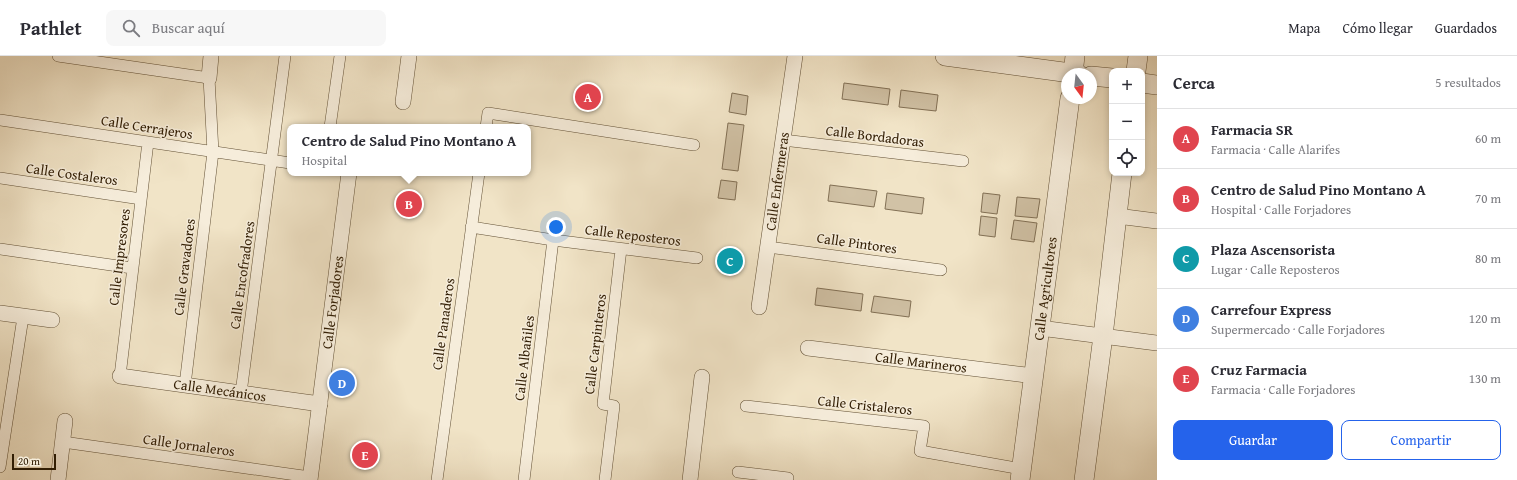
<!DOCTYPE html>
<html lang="es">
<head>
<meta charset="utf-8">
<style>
	:root { --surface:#fff; --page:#f7f7f7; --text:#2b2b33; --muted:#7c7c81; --line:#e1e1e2; --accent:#2563eb }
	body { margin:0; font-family:"Gentium Book Plus",serif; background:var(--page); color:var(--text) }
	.controls { position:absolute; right:12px; top:12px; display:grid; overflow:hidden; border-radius:8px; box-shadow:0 2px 6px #0003 }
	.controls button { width:36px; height:36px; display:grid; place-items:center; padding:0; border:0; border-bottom:1px solid var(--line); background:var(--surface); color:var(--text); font:20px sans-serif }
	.compass { position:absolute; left:1061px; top:12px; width:36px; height:36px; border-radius:50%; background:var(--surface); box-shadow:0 2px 6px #0003; rotate:165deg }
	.scale { position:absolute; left:12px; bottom:10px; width:44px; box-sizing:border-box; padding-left:4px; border:2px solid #321e04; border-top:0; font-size:11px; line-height:14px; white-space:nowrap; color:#321e04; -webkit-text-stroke:3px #f6eddb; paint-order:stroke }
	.you { position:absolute; left:556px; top:171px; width:14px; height:14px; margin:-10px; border:3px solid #fff; border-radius:50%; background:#1a73e8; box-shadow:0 0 0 6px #1a73e833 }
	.badge { display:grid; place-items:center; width:26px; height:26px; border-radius:50%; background:var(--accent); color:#fff; font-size:13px; font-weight:700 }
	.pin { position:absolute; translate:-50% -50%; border:2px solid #fff; box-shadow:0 1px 4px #0006 }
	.popup { position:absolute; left:287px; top:68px; width:244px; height:52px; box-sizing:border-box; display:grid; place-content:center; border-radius:8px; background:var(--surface); filter:drop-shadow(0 1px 3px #0005); font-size:13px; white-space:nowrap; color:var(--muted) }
	.popup b { font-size:15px; color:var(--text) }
	.popup::after { content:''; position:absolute; left:50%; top:100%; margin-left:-8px; border:8px solid transparent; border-top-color:var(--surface) }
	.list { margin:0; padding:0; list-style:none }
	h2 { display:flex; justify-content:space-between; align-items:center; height:52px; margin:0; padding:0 16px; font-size:17px }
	h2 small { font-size:13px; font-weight:400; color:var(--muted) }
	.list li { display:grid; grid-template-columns:26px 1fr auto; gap:12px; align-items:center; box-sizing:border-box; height:60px; padding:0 16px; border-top:1px solid var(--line) }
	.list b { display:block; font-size:15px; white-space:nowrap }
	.list p { margin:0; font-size:13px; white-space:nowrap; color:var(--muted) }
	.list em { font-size:13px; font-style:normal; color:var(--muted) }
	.actions { display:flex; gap:8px; padding:12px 16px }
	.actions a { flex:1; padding:9px 0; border:1px solid var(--accent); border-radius:8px; text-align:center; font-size:14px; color:var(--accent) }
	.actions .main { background:var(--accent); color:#fff }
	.icon { flex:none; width:22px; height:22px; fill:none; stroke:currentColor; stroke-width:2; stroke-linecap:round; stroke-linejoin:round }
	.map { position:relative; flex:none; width:1157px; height:424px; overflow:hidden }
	header { display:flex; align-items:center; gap:24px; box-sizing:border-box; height:56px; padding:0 20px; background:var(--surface); border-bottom:1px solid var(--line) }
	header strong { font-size:19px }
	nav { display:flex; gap:22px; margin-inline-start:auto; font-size:14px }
	.search { width:280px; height:36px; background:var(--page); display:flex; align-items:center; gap:10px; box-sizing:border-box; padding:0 14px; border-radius:8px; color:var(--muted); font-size:15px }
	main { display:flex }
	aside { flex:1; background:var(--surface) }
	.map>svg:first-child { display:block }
</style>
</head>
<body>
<header>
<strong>Pathlet</strong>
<div class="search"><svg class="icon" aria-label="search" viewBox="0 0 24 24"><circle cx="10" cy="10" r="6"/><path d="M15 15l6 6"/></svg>Buscar aquí</div>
<nav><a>Mapa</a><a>Cómo llegar</a><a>Guardados</a></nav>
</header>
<main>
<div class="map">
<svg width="1157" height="424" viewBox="0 0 1157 424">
	<rect width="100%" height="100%" fill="#f1e4c7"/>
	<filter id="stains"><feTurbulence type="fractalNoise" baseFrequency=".005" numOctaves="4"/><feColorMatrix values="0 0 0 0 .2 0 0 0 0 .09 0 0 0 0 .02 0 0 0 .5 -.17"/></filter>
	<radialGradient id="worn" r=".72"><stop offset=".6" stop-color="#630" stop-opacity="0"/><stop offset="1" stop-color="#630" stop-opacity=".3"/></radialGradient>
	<path fill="#d1c2a6" stroke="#827055" d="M844 27 890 33 888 49 842 43Z
		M901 34 938 39 936 55 899 51Z
		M732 37 748 40 746 59 729 56Z
		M728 67 744 69 738 115 722 113Z
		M721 124 737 126 735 144 718 142Z
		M830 129 877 135 874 151 828 145Z
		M887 137 924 142 922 158 885 153Z
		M983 137 1000 139 997 158 981 156Z
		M1017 141 1040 143 1037 162 1015 160Z
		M981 160 997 162 995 181 979 179Z
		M1014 164 1037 167 1034 186 1011 183Z
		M817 232 863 238 861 255 815 249Z
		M874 240 911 245 909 261 871 256Z"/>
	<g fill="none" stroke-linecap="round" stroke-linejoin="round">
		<g stroke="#625035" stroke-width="12">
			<path id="pedestrian" d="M58 0 209 22 213 96 185 329
				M0 64 290 107
				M330 71 340 0
				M486 71 488 57 694 89
				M783 84 963 105
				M0 122 141 143
				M471 171 553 184 697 202
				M768 191 941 214
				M0 193 132 212
				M120 320 148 86
				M241 337 285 0
				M746 350 924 370 920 395 1022 413
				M63 386 310 421
				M0 411 23 261
				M738 416 788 422 787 424
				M437 424 479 117
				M524 424 553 184
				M605 424 614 350 603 348 621 193"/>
		</g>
		<g stroke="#625035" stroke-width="16">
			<g id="minor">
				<path d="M209 22 211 0"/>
				<path d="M403 46 409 0"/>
				<path d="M1117 160 1157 165"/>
				<path id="s1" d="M759 251 795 0"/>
				<path d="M0 257 52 264"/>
				<path d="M1040 272 1157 287"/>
				<path id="s2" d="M808 292 1034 320"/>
				<path id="s3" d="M120 320 320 348"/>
				<path d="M58 424 65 365"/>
				<path id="s4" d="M310 424 349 117"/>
				<path d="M690 424 702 321"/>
			</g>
		</g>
		<g stroke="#625035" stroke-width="20">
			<g id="tertiary">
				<path d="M945 0 1078 18"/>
				<path d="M1136 15 1138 0"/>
				<path d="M1073 18 1075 0"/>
				<path d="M1091 20 1112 22"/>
				<path d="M1142 27 1157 29"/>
				<path id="s5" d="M1020 424 1070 42"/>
				<path d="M1084 424 1103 280 1122 117"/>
			</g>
		</g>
		<use href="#pedestrian" stroke="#f6eddb" stroke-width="11"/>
		<use href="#minor" stroke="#f6eddb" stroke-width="15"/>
		<use href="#tertiary" stroke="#f6eddb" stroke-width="19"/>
	</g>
	<g text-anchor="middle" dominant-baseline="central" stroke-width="3" stroke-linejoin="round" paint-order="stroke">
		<g font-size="14" fill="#321e04" stroke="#f6eddb">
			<text transform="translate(147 71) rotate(9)">Calle Cerrajeros</text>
			<text transform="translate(875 80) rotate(7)">Calle Bordadoras</text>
			<text transform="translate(72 118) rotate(8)">Calle Costaleros</text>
			<text stroke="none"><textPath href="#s1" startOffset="127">Calle Enfermeras</textPath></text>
			<text transform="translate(633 179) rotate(7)">Calle Reposteros</text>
			<text transform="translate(857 187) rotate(8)">Calle Pintores</text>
			<text transform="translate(119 201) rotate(-83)">Calle Impresores</text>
			<text transform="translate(184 211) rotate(-83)">Calle Gravadores</text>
			<text transform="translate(242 219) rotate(-82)">Calle Encofradores</text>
			<text stroke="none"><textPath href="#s5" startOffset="193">Calle Agricultores</textPath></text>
			<text stroke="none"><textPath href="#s4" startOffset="179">Calle Forjadores</textPath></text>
			<text transform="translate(443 268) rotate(-82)">Calle Panaderos</text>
			<text transform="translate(595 288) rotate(-83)">Calle Carpinteros</text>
			<text transform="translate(524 302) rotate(-83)">Calle Albañiles</text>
			<text stroke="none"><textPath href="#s2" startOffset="114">Calle Marineros</textPath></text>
			<text stroke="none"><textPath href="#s3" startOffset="101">Calle Mecánicos</textPath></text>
			<text transform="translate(865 349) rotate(6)">Calle Cristaleros</text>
			<text transform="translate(189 389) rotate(8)">Calle Jornaleros</text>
		</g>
	</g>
	<rect width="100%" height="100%" filter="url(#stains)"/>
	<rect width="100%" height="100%" fill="url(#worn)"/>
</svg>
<div class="controls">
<button>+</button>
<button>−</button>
<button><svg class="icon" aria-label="locate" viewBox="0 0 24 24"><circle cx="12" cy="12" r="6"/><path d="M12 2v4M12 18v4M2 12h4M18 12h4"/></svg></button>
</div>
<svg class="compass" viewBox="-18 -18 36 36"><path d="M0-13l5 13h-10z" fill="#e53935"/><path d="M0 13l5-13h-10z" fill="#7c7c81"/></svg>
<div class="scale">20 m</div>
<div class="you"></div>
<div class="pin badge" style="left:588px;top:41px;background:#e0444e">A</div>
<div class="pin badge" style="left:409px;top:148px;background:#e0444e">B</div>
<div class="popup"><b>Centro de Salud Pino Montano A</b>Hospital</div>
<div class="pin badge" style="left:730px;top:205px;background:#0f9aa8">C</div>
<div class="pin badge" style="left:342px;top:327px;background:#3f7fe0">D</div>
<div class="pin badge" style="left:365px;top:399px;background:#e0444e">E</div>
</div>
<aside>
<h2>Cerca<small>5 resultados</small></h2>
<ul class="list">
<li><span class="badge" style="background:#e0444e">A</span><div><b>Farmacia SR</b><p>Farmacia · Calle Alarifes</p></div><em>60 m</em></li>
<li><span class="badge" style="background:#e0444e">B</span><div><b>Centro de Salud Pino Montano A</b><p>Hospital · Calle Forjadores</p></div><em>70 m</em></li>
<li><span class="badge" style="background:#0f9aa8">C</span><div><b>Plaza Ascensorista</b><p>Lugar · Calle Reposteros</p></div><em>80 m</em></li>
<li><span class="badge" style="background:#3f7fe0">D</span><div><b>Carrefour Express</b><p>Supermercado · Calle Forjadores</p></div><em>120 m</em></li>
<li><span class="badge" style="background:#e0444e">E</span><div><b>Cruz Farmacia</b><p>Farmacia · Calle Forjadores</p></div><em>130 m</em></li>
</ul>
<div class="actions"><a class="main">Guardar</a><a>Compartir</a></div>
</aside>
</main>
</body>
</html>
